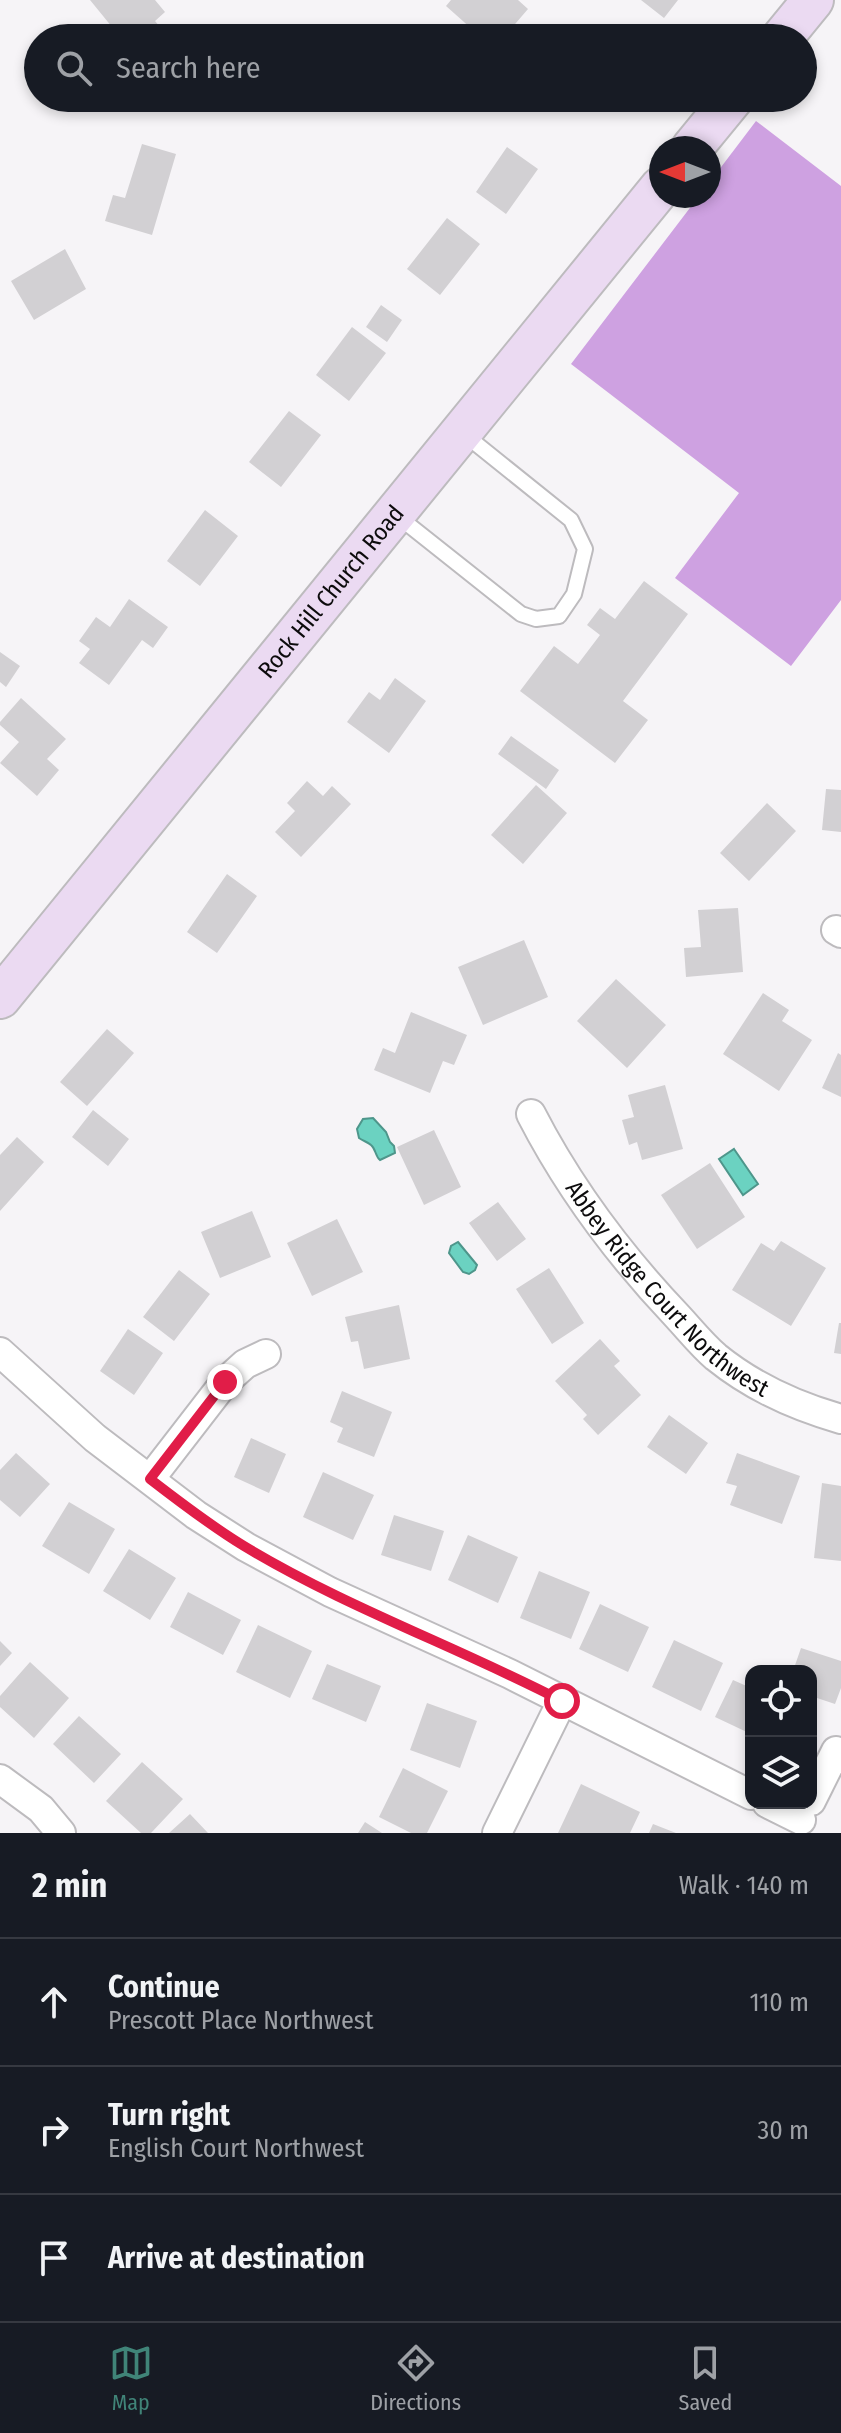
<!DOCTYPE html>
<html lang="en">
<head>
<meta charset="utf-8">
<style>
	:root { --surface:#171b24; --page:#20242c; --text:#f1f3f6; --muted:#9ea1a6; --line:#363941; --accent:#408478 }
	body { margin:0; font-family:"Fira Sans Condensed",sans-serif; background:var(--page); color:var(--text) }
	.controls { position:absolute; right:24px; bottom:24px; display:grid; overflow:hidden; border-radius:16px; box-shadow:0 4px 12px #0003 }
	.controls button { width:72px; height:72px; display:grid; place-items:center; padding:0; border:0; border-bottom:2px solid var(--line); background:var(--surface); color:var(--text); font:40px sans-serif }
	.compass { position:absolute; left:649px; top:136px; width:72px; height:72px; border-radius:50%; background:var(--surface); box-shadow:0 4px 12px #0003; rotate:270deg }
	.stop { position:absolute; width:24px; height:24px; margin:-18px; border:6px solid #e11d48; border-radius:50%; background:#fff }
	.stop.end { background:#e11d48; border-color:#fff; box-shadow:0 2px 8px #0008 }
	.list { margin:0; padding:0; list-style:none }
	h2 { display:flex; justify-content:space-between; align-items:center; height:104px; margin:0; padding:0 32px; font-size:34px }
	h2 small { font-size:26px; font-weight:400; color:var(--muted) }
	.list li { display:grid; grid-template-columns:52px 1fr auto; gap:24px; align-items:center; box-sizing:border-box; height:128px; padding:0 32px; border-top:2px solid var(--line) }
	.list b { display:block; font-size:30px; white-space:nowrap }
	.list p { margin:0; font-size:26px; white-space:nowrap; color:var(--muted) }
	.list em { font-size:26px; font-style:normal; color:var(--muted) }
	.icon { flex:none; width:44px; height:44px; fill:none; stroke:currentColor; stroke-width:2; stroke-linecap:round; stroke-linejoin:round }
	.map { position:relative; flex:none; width:841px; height:1833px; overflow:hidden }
	.search { position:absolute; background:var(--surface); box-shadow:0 4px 12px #0003; left:24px; right:24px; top:24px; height:88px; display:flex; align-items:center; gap:20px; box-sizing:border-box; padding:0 28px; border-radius:44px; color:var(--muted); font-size:30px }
	.sheet { height:488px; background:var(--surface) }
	nav { display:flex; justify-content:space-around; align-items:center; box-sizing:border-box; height:112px; border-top:2px solid var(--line); background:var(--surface); font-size:22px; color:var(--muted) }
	nav a { display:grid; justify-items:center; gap:4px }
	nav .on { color:var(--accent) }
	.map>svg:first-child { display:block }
</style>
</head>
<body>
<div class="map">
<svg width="841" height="1833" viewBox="0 0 841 1833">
	<rect width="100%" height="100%" fill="#f6f4f7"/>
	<path fill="#cea1e1" d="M756 121 841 186V600L791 666 675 578 739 493 571 364 699 196H709V183Z"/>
	<path fill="#6bd2c1" stroke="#4e968b" stroke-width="2" d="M373 1118 386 1132 390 1142 394 1146 395 1153 380 1160C375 1156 376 1149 371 1145 368 1142 363 1141 359 1138L357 1129 363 1119Z
		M734 1149 758 1184 743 1195 719 1159Z
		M458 1242 477 1265 475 1270 469 1274 463 1272 449 1253 451 1246Z"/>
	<path fill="#d2d0d3" d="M90 0H155L165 12 155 21 166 34 160 38H121Z
		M451 0H518L528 9 503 38H482L446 6Z
		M641 0H678L664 18Z
		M606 25 622 38H595Z
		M562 28 574 38H554Z
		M142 144 176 154 152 235 105 221 113 195 125 198Z
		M507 147 538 169 506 214 476 192Z
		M447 218 480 244 440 295 407 269Z
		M65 249 86 289 34 320 11 281Z
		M381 305 402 320 387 342 366 327Z
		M352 327 386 353 349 401 316 375Z
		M289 411 321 435 281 487 249 462Z
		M205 510 238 536 200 586 167 561Z
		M644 581 688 614 623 701 648 720 615 763 520 691 554 646 578 664 600 635 587 625 600 608 615 619Z
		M129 599 168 627 153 648 142 640 109 685 79 663 90 649 79 641 96 617 110 627Z
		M0 652 20 666 6 687 0 682Z
		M395 678 426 701 389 753 347 722 369 692 380 700Z
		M21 698 66 739 47 759 59 770 37 796 0 763 19 742 0 725V722Z
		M511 736 559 770 546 789 498 754Z
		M307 781 323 796 332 786 351 804 301 857 275 832 295 811 287 803Z
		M536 785 567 813 523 864 491 835Z
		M826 789 841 790V832L822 830Z
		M767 803 796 831 749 881 720 853Z
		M227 874 257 896 217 953 187 932Z
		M738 908 743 972 686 977 684 948 701 947 698 910Z
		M524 940 548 997 483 1025 458 967Z
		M616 979 666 1025 627 1068 577 1021Z
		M763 993 789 1010 782 1021 812 1040 779 1091 723 1054Z
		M411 1012 467 1035 454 1065 443 1061 430 1093 374 1070 383 1048 395 1053Z
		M107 1029 134 1053 87 1106 60 1082Z
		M838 1053 841 1055V1097L822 1088Z
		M665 1085 683 1149 642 1160 637 1142 629 1145 622 1120 634 1117 628 1095Z
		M93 1110 129 1139 108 1166 72 1137Z
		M434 1130 461 1187 424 1205 397 1147Z
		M17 1137 44 1162 0 1211V1155Z
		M710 1163 745 1217 697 1249 661 1195Z
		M498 1202 526 1239 497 1261 469 1223Z
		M252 1211 271 1257 220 1278 201 1232Z
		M337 1219 363 1272 312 1296 287 1243Z
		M781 1241 826 1268 791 1326 732 1290 761 1243 774 1251Z
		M549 1268 584 1323 552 1344 516 1289Z
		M179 1270 210 1294 174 1341 143 1317Z
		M399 1305 410 1359 364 1369 358 1341 351 1342 345 1317Z
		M839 1323H841V1354L834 1353Z
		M128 1329 163 1353 134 1395 100 1371Z
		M600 1339 620 1361 614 1366 641 1395 598 1435 583 1419 587 1415 555 1381Z
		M342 1391 392 1412 374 1457 337 1442 343 1428 330 1422Z
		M669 1415 708 1443 686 1474 647 1447Z
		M251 1438 286 1454 269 1493 234 1477Z
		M16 1453 50 1484 20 1517 0 1500V1470Z
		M737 1453 800 1476 782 1524 730 1505 737 1486 726 1483Z
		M323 1472 374 1495 353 1540 303 1517Z
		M822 1483 841 1486V1561L814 1558Z
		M69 1502 115 1529 89 1574 42 1546Z
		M394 1515 444 1531 431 1571 381 1555Z
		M468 1535 518 1557 498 1603 448 1580Z
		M129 1549 176 1578 150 1620 103 1591Z
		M539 1571 590 1592 571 1639 520 1618Z
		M188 1592 241 1620 223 1655 170 1627Z
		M600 1604 649 1627 628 1672 579 1649Z
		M258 1625 312 1651 290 1698 236 1672Z
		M674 1640 723 1663 701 1711 652 1687Z
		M0 1641 12 1653 0 1666Z
		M801 1648 841 1661V1688L835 1704 811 1696V1671H793Z
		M30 1662 69 1698 34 1738 0 1707V1696Z
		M327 1664 381 1686 366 1722 312 1699Z
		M733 1680 751 1688V1734L715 1717Z
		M427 1703 477 1721 460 1768 410 1750Z
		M79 1716 121 1754 94 1783 53 1744Z
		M142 1762 183 1799 151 1833H141L106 1801Z
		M403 1768 448 1791 427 1833H411L379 1817Z
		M581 1784 640 1812 630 1833H558Z
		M190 1814 208 1833H169Z
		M365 1822 382 1833H358Z
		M653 1824 676 1833H649Z"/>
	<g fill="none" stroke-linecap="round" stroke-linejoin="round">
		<g stroke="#bdbbbe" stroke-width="18">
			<path id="lane" d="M395 514 521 614 536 619 559 616 574 594 585 549 571 520 464 434"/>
		</g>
		<g stroke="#bdbbbe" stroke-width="32">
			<g id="street">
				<path d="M836 930 841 933"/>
				<path id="s1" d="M531 1114C569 1188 620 1256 678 1317 690 1330 702 1345 716 1357 753 1387 795 1406 841 1419"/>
				<path d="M0 1352 95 1438 196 1515 246 1547 330 1592 510 1674 751 1795"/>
				<path d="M150 1479 225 1382 245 1364 266 1354"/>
				<path d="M0 1779 41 1809 61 1833"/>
				<path d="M811 1801 836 1751"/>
				<path d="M767 1803 801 1820"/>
				<path d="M497 1833 562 1701"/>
			</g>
		</g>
		<g stroke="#bdbbbe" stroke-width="44">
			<g id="secondary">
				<path d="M782 38 813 0"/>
				<path d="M692 148 733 98"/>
				<path id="s2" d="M0 998 661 187"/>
			</g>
		</g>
		<use href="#lane" stroke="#fff" stroke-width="14"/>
		<use href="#street" stroke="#fff" stroke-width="28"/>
		<use href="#secondary" stroke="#ebdaf2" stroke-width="40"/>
	</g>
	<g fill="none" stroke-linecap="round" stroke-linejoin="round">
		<path stroke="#e11d48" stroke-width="10" d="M225 1382 150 1479C181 1503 211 1526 244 1546 345 1607 458 1647 562 1701"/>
	</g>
	<g text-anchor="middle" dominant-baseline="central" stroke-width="7" stroke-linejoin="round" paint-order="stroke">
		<g font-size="24" fill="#0c0b0c" stroke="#f6f4f7">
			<text stroke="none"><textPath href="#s2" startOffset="524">Rock Hill Church Road</textPath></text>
			<text stroke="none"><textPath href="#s1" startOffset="224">Abbey Ridge Court Northwest</textPath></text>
		</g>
	</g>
</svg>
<div class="controls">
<button><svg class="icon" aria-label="locate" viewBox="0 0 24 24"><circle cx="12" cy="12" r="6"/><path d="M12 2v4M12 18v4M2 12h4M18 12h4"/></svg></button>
<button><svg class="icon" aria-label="layers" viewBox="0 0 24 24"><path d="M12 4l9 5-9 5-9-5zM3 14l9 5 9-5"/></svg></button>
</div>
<svg class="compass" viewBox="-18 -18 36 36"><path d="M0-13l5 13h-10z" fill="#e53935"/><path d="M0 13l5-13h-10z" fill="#9ea1a6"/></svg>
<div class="stop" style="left:562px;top:1701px"></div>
<div class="stop end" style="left:225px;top:1382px"></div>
<div class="search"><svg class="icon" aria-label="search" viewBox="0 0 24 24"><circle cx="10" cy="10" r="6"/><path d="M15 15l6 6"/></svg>Search here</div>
</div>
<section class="sheet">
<h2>2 min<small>Walk · 140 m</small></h2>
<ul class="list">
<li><svg class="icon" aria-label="ahead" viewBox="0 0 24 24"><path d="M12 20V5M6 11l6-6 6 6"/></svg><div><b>Continue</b><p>Prescott Place Northwest</p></div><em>110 m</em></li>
<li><svg class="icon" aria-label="right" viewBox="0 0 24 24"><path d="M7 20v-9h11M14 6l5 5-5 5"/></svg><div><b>Turn right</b><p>English Court Northwest</p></div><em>30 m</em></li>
<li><svg class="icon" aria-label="arrive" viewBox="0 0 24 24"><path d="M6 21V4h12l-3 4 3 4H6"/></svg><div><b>Arrive at destination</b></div></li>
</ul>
</section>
<nav>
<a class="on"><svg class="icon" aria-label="map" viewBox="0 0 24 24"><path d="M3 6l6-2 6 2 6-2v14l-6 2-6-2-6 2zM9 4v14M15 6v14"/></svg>Map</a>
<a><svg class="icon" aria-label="directions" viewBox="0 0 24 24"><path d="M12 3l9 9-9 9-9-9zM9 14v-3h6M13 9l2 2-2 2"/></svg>Directions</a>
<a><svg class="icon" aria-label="saved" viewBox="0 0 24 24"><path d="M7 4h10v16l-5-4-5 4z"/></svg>Saved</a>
</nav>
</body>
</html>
